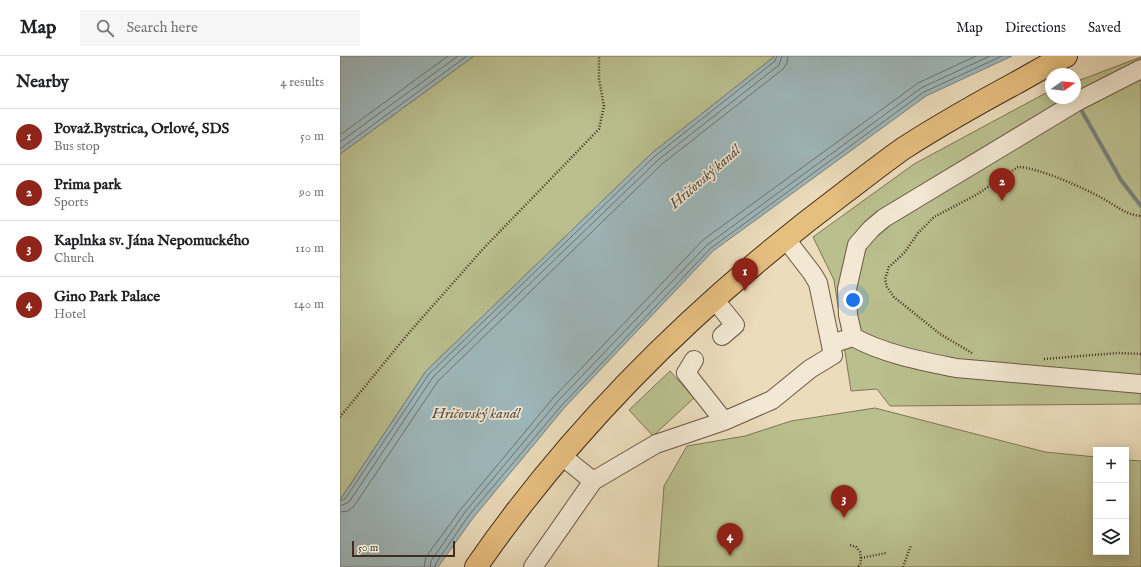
<!DOCTYPE html>
<html lang="en">
<head>
<meta charset="utf-8">
<style>
	:root { --surface:#fff; --page:#f6f6f6; --text:#202124; --muted:#757577; --line:#e0e0e0; --accent:#8f2418 }
	body { margin:0; font-family:"IM FELL English",serif; background:var(--page); color:var(--text) }
	.controls { position:absolute; right:12px; bottom:12px; display:grid; overflow:hidden; border-radius:0px; box-shadow:0 2px 10px #0003 }
	.controls button { width:36px; height:36px; display:grid; place-items:center; padding:0; border:0; border-bottom:1px solid var(--line); background:var(--surface); color:var(--text); font:20px sans-serif }
	.compass { position:absolute; left:705px; top:12px; width:36px; height:36px; border-radius:50%; background:var(--surface); box-shadow:0 2px 10px #0003; rotate:76deg }
	.scale { position:absolute; left:12px; bottom:10px; width:103px; box-sizing:border-box; padding-left:4px; border:2px solid #412c20; border-top:0; font-size:11px; line-height:14px; white-space:nowrap; color:#412c20; -webkit-text-stroke:3px #f2e8d3; paint-order:stroke }
	.you { position:absolute; left:513px; top:244px; width:14px; height:14px; margin:-10px; border:3px solid #fff; border-radius:50%; background:#1a73e8; box-shadow:0 0 0 6px #1a73e833 }
	.badge { display:grid; place-items:center; width:26px; height:26px; border-radius:50%; background:var(--accent); color:#fff; font-size:13px; font-weight:700 }
	.pin { position:absolute; translate:-50% -33px; filter:drop-shadow(0 1px 2px #0008) }
	.pin::after { content:''; position:absolute; top:21px; width:14px; height:12px; background:inherit; clip-path:polygon(0 0,100% 0,50% 100%) }
	.list { margin:0; padding:0; list-style:none }
	h2 { display:flex; justify-content:space-between; align-items:center; height:52px; margin:0; padding:0 16px; font-size:17px }
	h2 small { font-size:13px; font-weight:400; color:var(--muted) }
	.list li { display:grid; grid-template-columns:26px 1fr auto; gap:12px; align-items:center; box-sizing:border-box; height:56px; padding:0 16px; border-top:1px solid var(--line) }
	.list b { display:block; font-size:15px; white-space:nowrap }
	.list p { margin:0; font-size:13px; white-space:nowrap; color:var(--muted) }
	.list em { font-size:13px; font-style:normal; color:var(--muted) }
	.icon { flex:none; width:22px; height:22px; fill:none; stroke:currentColor; stroke-width:2; stroke-linecap:round; stroke-linejoin:round }
	.map { position:relative; flex:none; width:801px; height:511px; overflow:hidden }
	header { display:flex; align-items:center; gap:24px; box-sizing:border-box; height:56px; padding:0 20px; background:var(--surface); border-bottom:1px solid var(--line) }
	header strong { font-size:19px }
	nav { display:flex; gap:22px; margin-inline-start:auto; font-size:14px }
	.search { width:280px; height:36px; background:var(--page); display:flex; align-items:center; gap:10px; box-sizing:border-box; padding:0 14px; border-radius:0px; color:var(--muted); font-size:15px }
	main { display:flex }
	aside { flex:1; background:var(--surface) }
	.map>svg:first-child { display:block }
</style>
</head>
<body>
<header>
<strong>Map</strong>
<div class="search"><svg class="icon" aria-label="search" viewBox="0 0 24 24"><circle cx="10" cy="10" r="6"/><path d="M15 15l6 6"/></svg>Search here</div>
<nav><a>Map</a><a>Directions</a><a>Saved</a></nav>
</header>
<main>
<aside>
<h2>Nearby<small>4 results</small></h2>
<ul class="list">
<li><span class="badge">1</span><div><b>Považ.Bystrica, Orlové, SDS</b><p>Bus stop</p></div><em>50 m</em></li>
<li><span class="badge">2</span><div><b>Prima park</b><p>Sports</p></div><em>90 m</em></li>
<li><span class="badge">3</span><div><b>Kaplnka sv. Jána Nepomuckého</b><p>Church</p></div><em>110 m</em></li>
<li><span class="badge">4</span><div><b>Gino Park Palace</b><p>Hotel</p></div><em>140 m</em></li>
</ul>
</aside>
<div class="map">
<svg width="801" height="511" viewBox="0 0 801 511">
	<rect width="100%" height="100%" fill="#ebdcbb"/>
	<filter id="stains"><feTurbulence type="fractalNoise" baseFrequency=".005" numOctaves="4"/><feColorMatrix values="0 0 0 0 .2 0 0 0 0 .09 0 0 0 0 .02 0 0 0 .5 -.17"/></filter>
	<radialGradient id="worn" r=".72"><stop offset=".6" stop-color="#630" stop-opacity="0"/><stop offset="1" stop-color="#630" stop-opacity=".3"/></radialGradient>
	<path fill="#babf8e" stroke="#7e7657" d="M134 0H435L312 97 86 315 0 444V98Z
		M801 1V348L550 350 537 333 511 335 494 224 473 181 574 108 704 38 711 35V42H735V26Z
		M330 315 354 342 313 380 289 354Z
		M535 352 705 396 756 401V496H786V404L801 405V511H318L324 430 347 390 405 380 451 365Z"/>
	<path fill="#9eb8bc" stroke="#79807e" d="M0 0H134L0 98Z
		M435 0H672L586 40 373 195 225 351 133 462 98 511H0V444L86 315 312 97Z"/>
	<g fill="none" stroke-linecap="round" stroke-linejoin="round">
		<path stroke="#70726e" stroke-width="1" d="M0 79 108 0
			M0 86 118 0
			M0 93 127 0
			M0 445 5 443 89 318 315 100 435 5 437 0
			M0 450 9 446 93 321 318 104 439 9 442 0
			M0 456 8 455 14 450 98 325 322 108 443 13 447 7 448 0
			M84 511 86 501 121 453 214 341 363 184 578 27 636 0
			M90 511 91 505 125 456 218 345 367 189 581 32 650 0
			M95 511 96 507 129 459 222 349 371 192 584 36 662 0"/>
		<path stroke="#79807e" stroke-width="4" d="M739 50 781 124 801 150"/>
		<g stroke="#6c5847" stroke-width="20">
			<path id="minor" d="M374 243 395 269 382 280
				M513 281C544 298 582 305 616 312L801 328
				M491 288 513 281 508 259 507 233 517 189 531 173 544 162 738 45 801 13
				M354 304 346 317 384 365
				M222 400 253 425
				M193 511 253 425 316 388 384 365 432 344 470 313 493 299 478 227 472 217 445 182"/>
		</g>
		<g stroke="#412c20" stroke-width="24">
			<path id="major" d="M136 511C236 366 364 242 504 137 524 122 544 106 564 92 600 69 637 48 674 28 691 19 708 8 726 0"/>
		</g>
		<path stroke="#412c20" stroke-width="2.5" stroke-dasharray="1 2" stroke-linecap="butt" d="M632 297 600 278 554 241 547 231 545 223 549 211 565 196 578 177 594 161 636 139 678 111C697 111 744 132 762 142 775 149 786 159 801 160
			M704 303 778 297 801 298
			M0 361 67 279 143 193 259 73 264 50 259 23V0
			M510 489 516 491 520 496 521 507 518 511
			M521 502 546 497
			M563 511 571 489"/>
		<use href="#minor" stroke="#f2e8d3" stroke-width="18"/>
		<use href="#major" stroke="#e6be7e" stroke-width="22"/>
	</g>
	<g text-anchor="middle" dominant-baseline="central" stroke-width="3.5" stroke-linejoin="round" paint-order="stroke">
		<g font-size="15" font-style="italic" fill="#584f47" stroke="#f2e8d3">
			<text transform="translate(365 121) rotate(-41)">Hričovský kanál</text>
			<text x="136" y="357">Hričovský kanál</text>
		</g>
	</g>
	<rect width="100%" height="100%" filter="url(#stains)"/>
	<rect width="100%" height="100%" fill="url(#worn)"/>
</svg>
<div class="controls">
<button>+</button>
<button>−</button>
<button><svg class="icon" aria-label="layers" viewBox="0 0 24 24"><path d="M12 4l9 5-9 5-9-5zM3 14l9 5 9-5"/></svg></button>
</div>
<svg class="compass" viewBox="-18 -18 36 36"><path d="M0-13l5 13h-10z" fill="#e53935"/><path d="M0 13l5-13h-10z" fill="#757577"/></svg>
<div class="scale">50 m</div>
<div class="you"></div>
<div class="pin badge" style="left:405px;top:235px">1</div>
<div class="pin badge" style="left:662px;top:145px">2</div>
<div class="pin badge" style="left:504px;top:462px">3</div>
<div class="pin badge" style="left:390px;top:500px">4</div>
</div>
</main>
</body>
</html>
